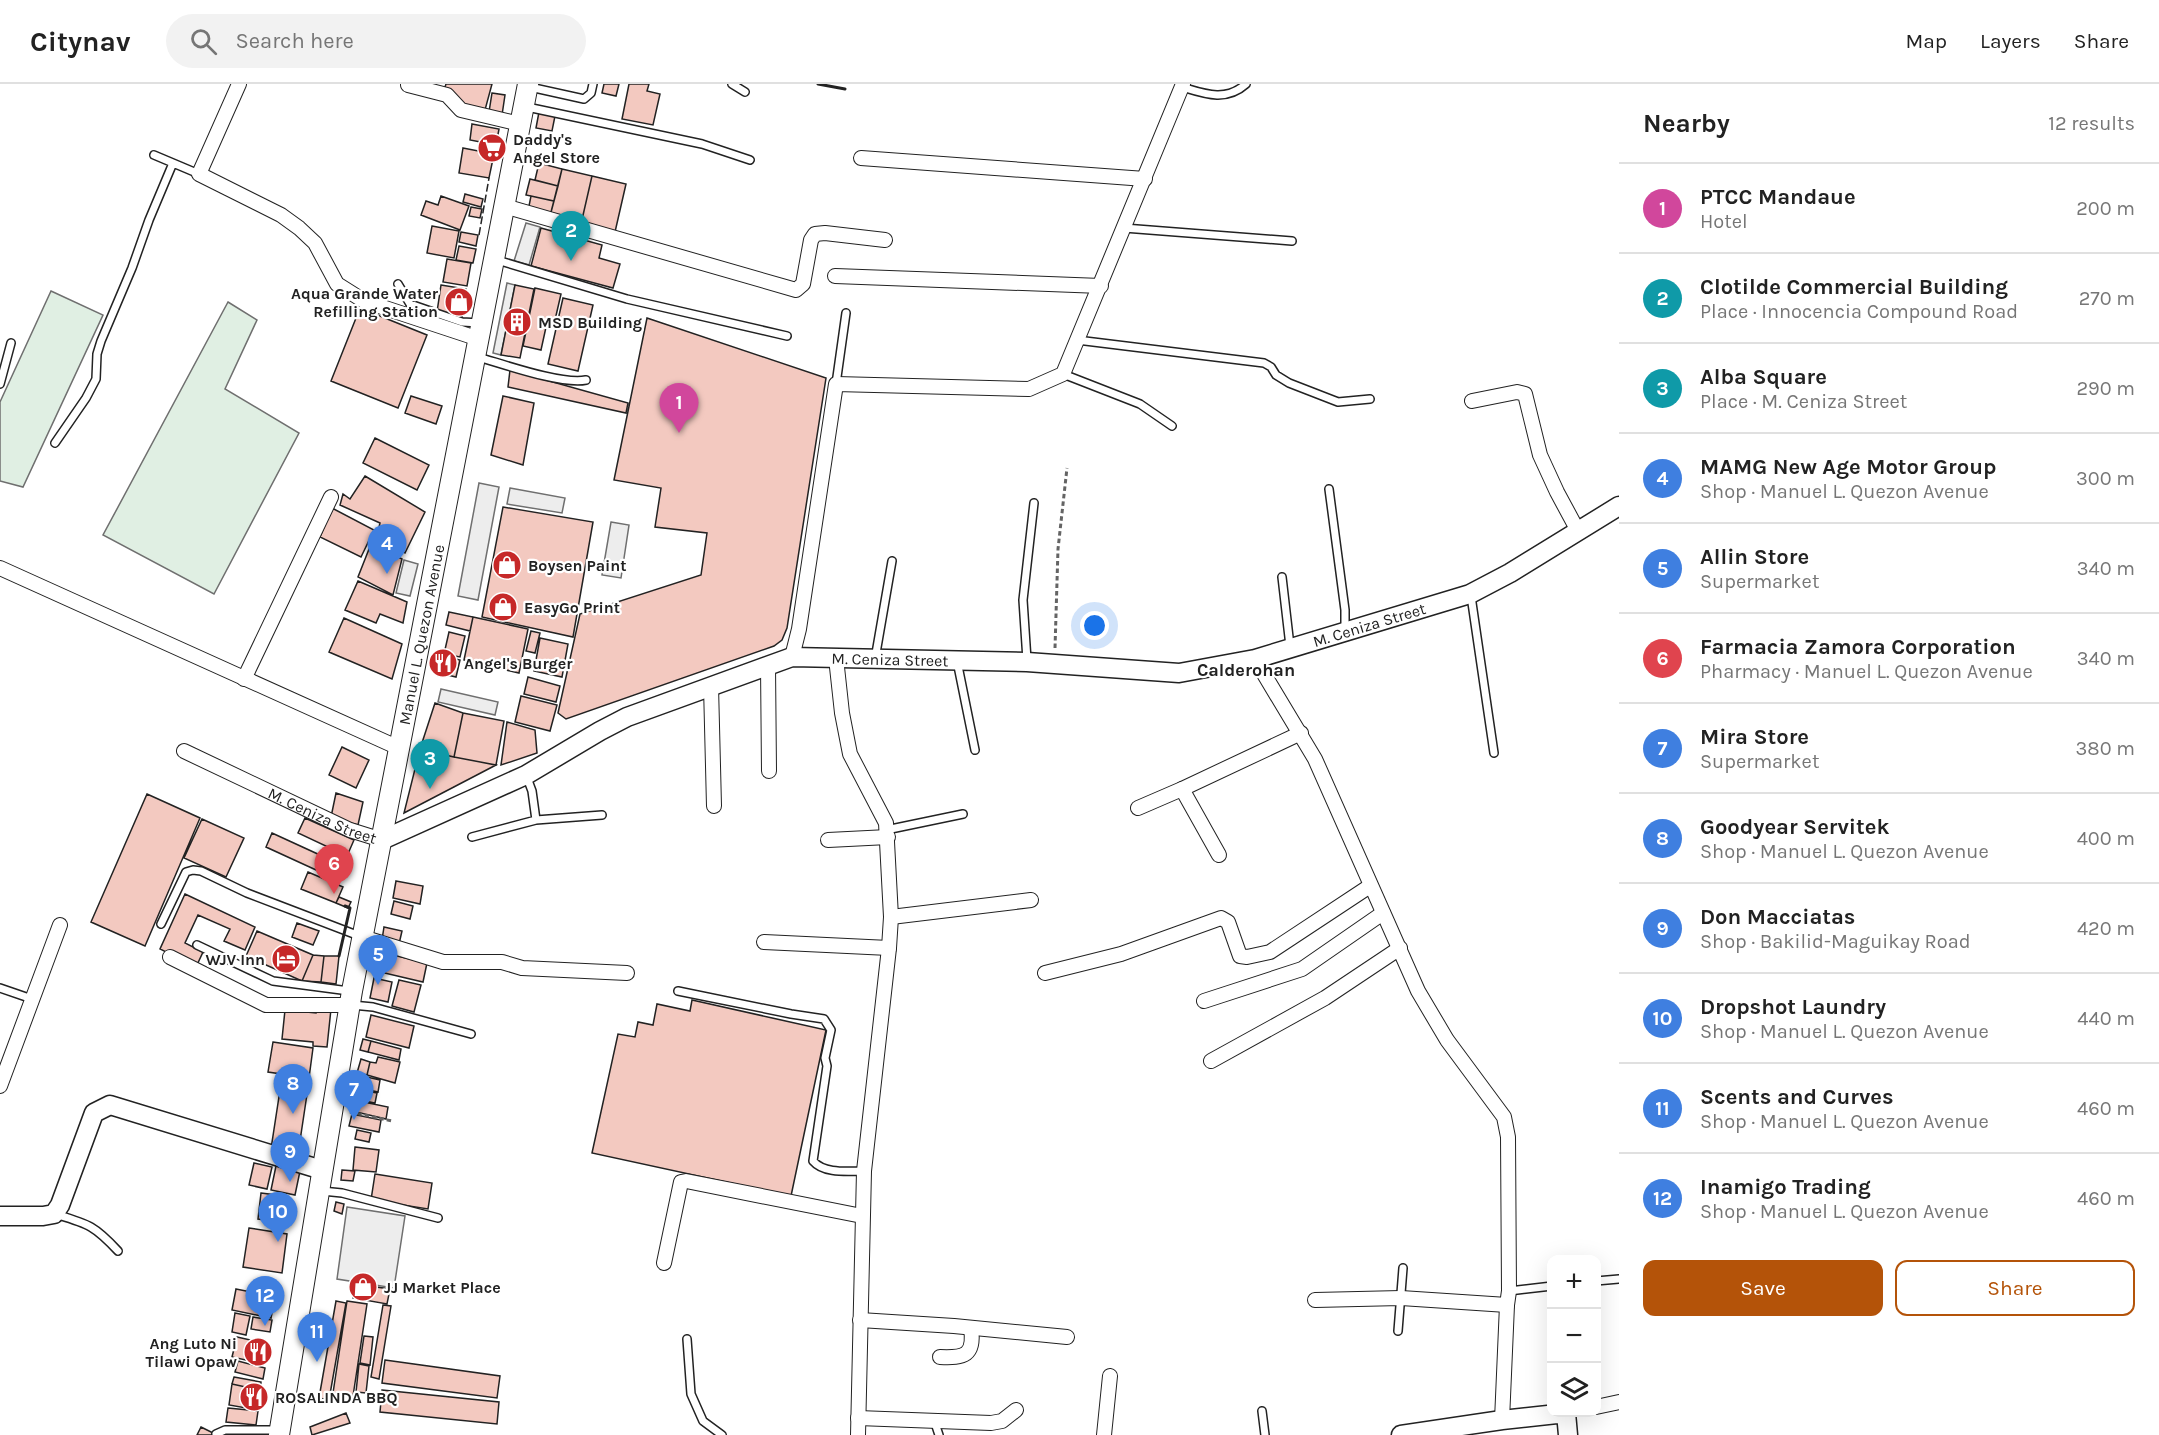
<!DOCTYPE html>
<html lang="en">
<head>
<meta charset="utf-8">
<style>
	:root { --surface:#fff; --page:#f2f2f2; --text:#222; --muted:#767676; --line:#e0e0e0; --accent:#b45309 }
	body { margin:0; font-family:Karla,sans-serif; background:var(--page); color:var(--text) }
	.controls { position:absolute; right:18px; bottom:18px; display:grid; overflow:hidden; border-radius:12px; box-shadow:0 6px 24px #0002 }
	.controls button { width:54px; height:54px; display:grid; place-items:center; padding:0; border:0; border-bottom:2px solid var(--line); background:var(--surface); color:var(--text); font:30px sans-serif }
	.you { position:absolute; left:1095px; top:542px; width:21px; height:21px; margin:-15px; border:4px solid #fff; border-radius:50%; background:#1a73e8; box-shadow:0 0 0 9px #1a73e833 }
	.badge { display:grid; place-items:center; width:39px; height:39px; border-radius:50%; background:var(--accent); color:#fff; font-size:20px; font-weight:700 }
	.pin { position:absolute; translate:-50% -50px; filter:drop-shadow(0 2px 3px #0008) }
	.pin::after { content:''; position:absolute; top:32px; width:21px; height:18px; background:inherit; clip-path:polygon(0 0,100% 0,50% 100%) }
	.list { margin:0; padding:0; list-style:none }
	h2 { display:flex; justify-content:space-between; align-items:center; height:78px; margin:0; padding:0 24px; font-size:26px }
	h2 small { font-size:20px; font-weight:400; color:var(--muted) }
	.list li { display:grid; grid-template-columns:39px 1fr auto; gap:18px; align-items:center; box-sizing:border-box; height:90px; padding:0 24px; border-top:2px solid var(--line) }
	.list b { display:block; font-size:22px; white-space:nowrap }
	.list p { margin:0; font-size:20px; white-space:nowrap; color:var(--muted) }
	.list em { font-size:20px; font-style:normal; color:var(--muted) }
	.actions { display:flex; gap:12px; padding:18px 24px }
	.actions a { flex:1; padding:14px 0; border:2px solid var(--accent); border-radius:12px; text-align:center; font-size:21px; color:var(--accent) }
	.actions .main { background:var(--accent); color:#fff }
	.icon { flex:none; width:33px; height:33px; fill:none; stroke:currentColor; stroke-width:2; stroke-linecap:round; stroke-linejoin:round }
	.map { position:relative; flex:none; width:1619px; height:1351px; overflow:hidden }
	header { display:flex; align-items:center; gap:36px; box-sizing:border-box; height:84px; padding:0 30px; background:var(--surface); border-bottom:2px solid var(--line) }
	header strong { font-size:28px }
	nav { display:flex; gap:33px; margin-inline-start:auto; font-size:21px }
	.search { width:420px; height:54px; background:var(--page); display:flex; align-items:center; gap:15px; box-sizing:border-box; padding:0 21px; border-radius:33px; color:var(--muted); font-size:22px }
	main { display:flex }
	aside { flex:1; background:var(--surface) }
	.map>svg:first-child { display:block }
</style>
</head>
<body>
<header>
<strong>Citynav</strong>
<div class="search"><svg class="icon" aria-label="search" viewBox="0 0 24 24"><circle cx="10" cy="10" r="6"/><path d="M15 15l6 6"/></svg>Search here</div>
<nav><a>Map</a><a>Layers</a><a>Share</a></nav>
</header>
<main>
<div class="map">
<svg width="1619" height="1351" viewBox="0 0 1619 1351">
	<rect width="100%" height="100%" fill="#fff"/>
	<path fill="#e0efe3" stroke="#6f6f6f" stroke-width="1.5" d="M51 207 103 231 23 403 0 397V318Z
		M228 218 257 236 225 305 299 349 214 510 103 451Z"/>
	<path fill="#ededed" stroke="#6f6f6f" stroke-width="1.5" d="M526 139 540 143 529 181 514 177Z
		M507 199 515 201 501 271 493 269Z
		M479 399 499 403 478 516 458 512Z
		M510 404 565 414 562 429 507 420Z
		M611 438 629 441 621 494 602 491Z
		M404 476 418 480 410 512 396 509Z
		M441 605 498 618 495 631 438 618Z
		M347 1123 405 1132 394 1204 337 1195Z"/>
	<path fill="#f3c9c0" stroke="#222" stroke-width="1.5" d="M446 0H492L485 26 460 21 444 6Z
		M604 0H619L616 12 602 9Z
		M629 0H649L647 7 660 10 653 41 622 35Z
		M492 9 505 11 502 31 489 28Z
		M539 28 555 32 552 47 536 44Z
		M472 40 499 45 496 61 470 56Z
		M487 59 496 61 495 69 486 67Z
		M463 64 494 70 489 94 459 89Z
		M539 79 562 85 558 102 535 96Z
		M562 85 592 92 581 140 550 132Z
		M592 92 626 100 615 148 581 140Z
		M530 95 558 102 554 117 526 111Z
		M465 110 483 115 481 123 463 118Z
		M441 112 469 122 460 146 421 131 426 117 438 121Z
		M531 112 554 117 550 132 528 127Z
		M471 123 482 125 480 134 469 132Z
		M432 142 459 147 454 174 427 169Z
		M541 144 602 161 599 174 620 180 613 204 531 182Z
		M461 148 478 151 476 162 459 158Z
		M459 162 476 165 473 179 456 176Z
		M447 175 471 179 467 202 443 198Z
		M441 201 466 205 462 233 437 228Z
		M515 201 534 205 520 274 501 271Z
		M535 204 561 210 555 236 548 234 541 266 523 262Z
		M563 214 593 221 578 287 548 280Z
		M360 224 427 251 398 324 331 297Z
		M647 234 826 294 787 544 782 556 774 562 566 635 558 629 580 530 701 491 707 449 655 443 661 404 614 396Z
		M510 286 628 319 626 329 508 303Z
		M411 312 442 322 436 340 405 329Z
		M503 312 534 319 523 381 491 371Z
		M375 354 429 381 417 406 363 379Z
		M365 392 425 428 405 469 377 452 380 439 340 421 343 410 350 415Z
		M503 423 593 438 573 553 482 533Z
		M332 424 374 446 361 473 320 453Z
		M371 460 402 475 393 511 358 493Z
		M358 497 407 518 403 539 380 530 376 539 345 526Z
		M449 528 473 533 470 547 446 541Z
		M473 533 528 545 519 589 464 576Z
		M344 534 402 560 392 595 329 568Z
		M531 547 540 549 535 569 526 567Z
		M449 548 465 552 460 573 444 570Z
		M540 554 568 560 562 593 534 587Z
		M439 571 460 576 456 593 435 588Z
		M528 593 560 602 556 618 524 610Z
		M521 612 557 621 550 647 515 638Z
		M435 619 463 629 454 673 420 665Z
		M463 629 504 637 496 681 454 673Z
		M507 638 535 646 537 669 501 681Z
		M342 663 369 676 356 704 329 691Z
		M420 665 454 673 496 681 404 729Z
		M336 709 363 718 358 741 331 733Z
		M147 710 200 734 145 862 91 838Z
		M305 734 354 756 347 772 298 749Z
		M202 735 244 754 226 793 184 774Z
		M272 749 346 783 340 797 266 763Z
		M308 788 343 803 336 819 301 805Z
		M396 797 423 802 420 820 393 814Z
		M185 810 255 843 245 866 224 857 230 845 198 831 185 859 203 868 196 883 160 865Z
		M339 813 351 818 348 824 336 819Z
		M394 817 413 822 410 835 391 830Z
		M297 839 319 847 313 861 292 853Z
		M384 843 402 847 399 860 382 856Z
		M257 847 313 871 302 897 246 872Z
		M380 868 427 879 423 898 376 887Z
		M313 871 324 872 321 898 302 897Z
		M324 872H339L336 900 321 898Z
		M374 894 392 898 388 918 370 914Z
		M399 896 421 901 414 928 392 922Z
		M692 916 826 946 791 1112 592 1069 618 950 635 953 638 938 653 941 657 920 690 927Z
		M316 924 331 925 327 963 313 962V958L282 955 285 926 316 929Z
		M371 931 414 942 409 964 366 953Z
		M363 955 371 957 368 968 360 966Z
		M371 957 401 965 399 976 368 968Z
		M273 958 313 964 309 994 268 988Z
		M378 973 400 978 395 999 367 991 370 978 376 979Z
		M361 975 370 978 367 991 357 989Z
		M358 991 380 996 378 1008 355 1003Z
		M282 993 309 997 298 1070 271 1065Z
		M357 1005 377 1009 375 1019 354 1015Z
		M354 1016 388 1023 386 1035 352 1027Z
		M352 1030 381 1036 379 1048 349 1042Z
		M357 1046 371 1049 369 1058 355 1055Z
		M355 1063 379 1066 376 1088 353 1086Z
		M254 1079 272 1083 267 1105 249 1101Z
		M276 1082 300 1087 295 1111 271 1106Z
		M342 1086 355 1087 353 1097 341 1096Z
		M375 1090 432 1099 428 1125 371 1116Z
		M261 1109 284 1112 282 1123 291 1124 289 1139 258 1135Z
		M336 1118 344 1120 342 1130 334 1127Z
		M249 1144 287 1150 282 1189 243 1183Z
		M355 1200 390 1205 387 1220 353 1214Z
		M236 1205 275 1213 271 1234 232 1226Z
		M336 1217 346 1219 329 1316 319 1314Z
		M347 1217 367 1220 353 1312 333 1309Z
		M383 1221 391 1222 379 1295 371 1293Z
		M235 1229 250 1232 246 1251 232 1248Z
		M253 1233 272 1236 270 1248 251 1245Z
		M364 1252 373 1253 370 1281 360 1279Z
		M237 1253 269 1260 264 1280 232 1273Z
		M385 1276 500 1292 497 1314 382 1299Z
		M238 1277 265 1284 263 1295 235 1288Z
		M359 1280 369 1282 366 1309 356 1308Z
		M234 1293 261 1298 260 1306 232 1300Z
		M232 1300 260 1306 257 1326 229 1321Z
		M382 1306 499 1318 497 1340 380 1328Z
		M228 1324 258 1327 256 1341 226 1338Z
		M346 1329 350 1339 312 1351 310 1343Z
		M201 1343 217 1351H197Z"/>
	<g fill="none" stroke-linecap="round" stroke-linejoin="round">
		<g stroke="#222" stroke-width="10">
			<path id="service" d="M732 0 745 8
				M530 3 584 15 591 9 593 0
				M1182 3C1205 10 1226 18 1246 0
				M527 23 702 60 750 76
				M154 71 199 90
				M1124 144 1292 157
				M497 176 627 215 787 252
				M398 200 410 220 462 238 480 239
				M1077 256 1264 279 1271 283 1276 291 1289 299 1338 318 1370 315
				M478 273C503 280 562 301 586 296
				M1063 290 1140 320 1172 342
				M0 300 11 259
				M836 300 846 229
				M55 359 86 314 96 295 97 270 101 257 132 184 149 136 173 79
				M1329 405 1345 526V546
				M1282 493 1290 562
				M1471 512 1494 669
				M875 575 892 477
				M1027 576 1023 516 1034 419
				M957 577 975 666
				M526 691 532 707 536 736 602 731
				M886 746 963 730
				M472 753 536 736
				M161 840 186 788 193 786 201 787 247 809 362 853
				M197 861 273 897 349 907
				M0 904 32 915
				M678 907 791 930 824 935 831 946 825 974 827 982 813 1077C824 1090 848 1087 864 1087
				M352 921 373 923 471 950
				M322 1107 342 1109 438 1134
				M55 1130C88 1140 94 1141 118 1167
				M1596 1197 1619 1195
				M1509 1207 1552 1202
				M1398 1247 1403 1184
				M687 1255 691 1310 703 1337 722 1351
				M1262 1327 1265 1351
				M934 1336 939 1351
				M216 1350 225 1346H278"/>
		</g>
		<g stroke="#222" stroke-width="16">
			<g id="minor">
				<path d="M239 0 199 90 281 131 299 144 315 159 337 200 364 217 479 255"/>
				<path d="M408 1 447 11 461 26 520 40"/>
				<path d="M861 74 1145 95"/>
				<path d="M504 122 796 206 803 200 811 156 815 150 825 149 885 156"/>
				<path d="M835 192 1101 202"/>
				<path d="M1472 317 1517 308 1525 310 1540 371 1557 408 1578 447"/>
				<path d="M0 484 399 664"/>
				<path d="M792 573 799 545 836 300 1029 305 1063 290 1183 0"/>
				<path d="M836 574 842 629 850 670 886 739 891 833 889 864 864 1087 858 1351"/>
				<path d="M1255 575 1315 675 1418 907 1447 956 1504 1033 1508 1053 1509 1207 1507 1221 1502 1336"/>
				<path d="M768 582 769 687"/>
				<path d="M244 595 331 413"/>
				<path d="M711 602 714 722"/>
				<path id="s1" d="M184 667 350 746 382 756"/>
				<path d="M1182 705 1219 771"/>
				<path d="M1138 724 1182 705 1301 649"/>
				<path d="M828 756 888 753"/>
				<path d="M891 833 1031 816"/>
				<path d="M362 853 443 878H502L522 884 627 889"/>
				<path d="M764 858 889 864"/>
				<path d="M170 873 266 921H349"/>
				<path d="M1045 889 1121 870 1221 834 1228 838 1240 872 1247 873 1270 868 1370 802"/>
				<path d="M1204 917 1302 885 1383 829"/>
				<path d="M1211 977 1325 914 1400 864"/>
				<path d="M0 1002 60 841"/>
				<path d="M664 1179 681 1098 686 1097 862 1132"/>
				<path d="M1315 1216 1401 1214 1507 1221"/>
				<path d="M860 1236 954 1242 1067 1253"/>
				<path d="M940 1273C964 1274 975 1272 971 1244"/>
				<path d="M1596 1323 1619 1318"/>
				<path d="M858 1334 991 1339 1002 1337 1016 1326"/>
				<path d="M1104 1351 1110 1292"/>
			</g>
		</g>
		<g stroke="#222" stroke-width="21">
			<g id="tertiary">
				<path id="s2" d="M382 756 526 691 600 647 627 633 792 573 1027 578 1179 589 1255 575 1470 510 1510 489 1619 422"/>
				<path d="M0 1132H43L54 1130 60 1121 94 1029 110 1021 322 1086"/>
				<path d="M1401 1351 1502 1336 1566 1329 1568 1351"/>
			</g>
		</g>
		<g stroke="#222" stroke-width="22">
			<g id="secondary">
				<path id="s3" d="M279 1351 352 907 528 0"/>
			</g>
		</g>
		<path stroke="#646464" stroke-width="3" stroke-dasharray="4.5 3" stroke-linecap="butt" d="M1055 564 1058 465 1067 384
			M350 1028 392 1037"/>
		<use href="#service" stroke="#fff" stroke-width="7"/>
		<use href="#minor" stroke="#fff" stroke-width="14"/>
		<use href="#tertiary" stroke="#fff" stroke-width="18"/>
		<use href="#secondary" stroke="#fff" stroke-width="20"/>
		<path stroke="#222" stroke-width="1.5" stroke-dasharray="8 3" stroke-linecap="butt" d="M479 151 489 94"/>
		<path stroke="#222" stroke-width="3" d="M818 0 845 5
			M339 872 350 824 345 822"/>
	</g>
	<defs>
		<g id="supermarket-disc" transform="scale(1.5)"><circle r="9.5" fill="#c62828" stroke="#fff"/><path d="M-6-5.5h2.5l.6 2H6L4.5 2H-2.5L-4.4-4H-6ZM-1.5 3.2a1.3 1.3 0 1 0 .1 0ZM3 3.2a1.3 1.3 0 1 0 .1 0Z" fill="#fff"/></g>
		<g id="shop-disc" transform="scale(1.5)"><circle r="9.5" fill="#c62828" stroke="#fff"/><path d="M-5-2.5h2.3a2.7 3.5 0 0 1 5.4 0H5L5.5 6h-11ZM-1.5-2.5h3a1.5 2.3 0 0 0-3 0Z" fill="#fff"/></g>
		<g id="building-disc" transform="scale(1.5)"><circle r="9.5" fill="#c62828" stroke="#fff"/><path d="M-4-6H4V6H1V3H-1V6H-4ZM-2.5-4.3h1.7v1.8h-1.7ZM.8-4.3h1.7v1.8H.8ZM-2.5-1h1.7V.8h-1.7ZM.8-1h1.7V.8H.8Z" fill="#fff"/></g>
		<g id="restaurant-disc" transform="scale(1.5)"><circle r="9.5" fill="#c62828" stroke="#fff"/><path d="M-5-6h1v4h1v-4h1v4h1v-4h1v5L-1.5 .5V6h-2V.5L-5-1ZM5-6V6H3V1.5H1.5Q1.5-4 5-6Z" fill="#fff"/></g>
		<g id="hotel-disc" transform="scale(1.5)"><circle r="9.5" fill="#c62828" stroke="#fff"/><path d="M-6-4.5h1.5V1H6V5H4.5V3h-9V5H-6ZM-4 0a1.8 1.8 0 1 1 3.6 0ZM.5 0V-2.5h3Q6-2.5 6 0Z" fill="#fff"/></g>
	</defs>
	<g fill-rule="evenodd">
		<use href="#supermarket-disc" x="492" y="64"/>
		<use href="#shop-disc" x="459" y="218"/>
		<use href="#building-disc" x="517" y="238"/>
		<use href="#shop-disc" x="507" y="481"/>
		<use href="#shop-disc" x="503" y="523"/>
		<use href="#restaurant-disc" x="443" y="579"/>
		<use href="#hotel-disc" x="286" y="875"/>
		<use href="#shop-disc" x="363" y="1203"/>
		<use href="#restaurant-disc" x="258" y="1268"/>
		<use href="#restaurant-disc" x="254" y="1313"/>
	</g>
	<g text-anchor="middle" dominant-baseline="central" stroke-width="4.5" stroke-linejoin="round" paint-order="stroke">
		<g font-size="16" font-weight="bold" fill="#222" stroke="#fff" text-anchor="start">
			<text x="513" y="55">Daddy's<tspan x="513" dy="18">Angel Store</tspan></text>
			<text x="438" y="209" text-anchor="end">Aqua Grande Water<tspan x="438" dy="18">Refilling Station</tspan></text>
			<text x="538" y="238">MSD Building</text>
			<text x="528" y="481">Boysen Paint</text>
			<text x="524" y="523">EasyGo Print</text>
			<text x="464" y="579">Angel's Burger</text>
			<text x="265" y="875" text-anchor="end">WJV Inn</text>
			<text x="384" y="1203">JJ Market Place</text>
			<text x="237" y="1259" text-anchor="end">Ang Luto Ni<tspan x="237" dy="18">Tilawi Opaw</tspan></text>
			<text x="275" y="1313">ROSALINDA BBQ</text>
		</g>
		<g font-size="16" fill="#222" stroke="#fff">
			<text stroke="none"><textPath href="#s2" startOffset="1034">M. Ceniza Street</textPath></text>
			<text stroke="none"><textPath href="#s3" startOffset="813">Manuel L. Quezon Avenue</textPath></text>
			<text stroke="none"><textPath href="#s2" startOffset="548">M. Ceniza Street</textPath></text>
			<text stroke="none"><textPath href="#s1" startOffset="153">M. Ceniza Street</textPath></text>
		</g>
		<g font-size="18" font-weight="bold" fill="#222" stroke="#fff">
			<text x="1246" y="586">Calderohan</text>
		</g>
	</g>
</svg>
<div class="controls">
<button>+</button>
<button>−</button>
<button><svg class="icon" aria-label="layers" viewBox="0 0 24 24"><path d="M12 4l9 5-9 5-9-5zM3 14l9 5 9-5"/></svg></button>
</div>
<div class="you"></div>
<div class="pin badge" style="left:679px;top:349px;background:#d1479c">1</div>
<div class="pin badge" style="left:571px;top:177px;background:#0f9aa8">2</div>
<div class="pin badge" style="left:430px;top:705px;background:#0f9aa8">3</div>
<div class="pin badge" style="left:387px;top:490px;background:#3f7fe0">4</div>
<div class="pin badge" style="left:378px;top:901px;background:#3f7fe0">5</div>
<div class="pin badge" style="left:334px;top:810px;background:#e0444e">6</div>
<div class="pin badge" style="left:354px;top:1036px;background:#3f7fe0">7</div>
<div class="pin badge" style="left:293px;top:1030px;background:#3f7fe0">8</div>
<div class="pin badge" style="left:290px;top:1098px;background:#3f7fe0">9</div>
<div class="pin badge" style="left:278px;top:1158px;background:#3f7fe0">10</div>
<div class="pin badge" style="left:317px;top:1278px;background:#3f7fe0">11</div>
<div class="pin badge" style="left:265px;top:1242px;background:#3f7fe0">12</div>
</div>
<aside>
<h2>Nearby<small>12 results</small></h2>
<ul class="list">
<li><span class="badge" style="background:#d1479c">1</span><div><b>PTCC Mandaue</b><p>Hotel</p></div><em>200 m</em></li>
<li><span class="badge" style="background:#0f9aa8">2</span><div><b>Clotilde Commercial Building</b><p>Place · Innocencia Compound Road</p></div><em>270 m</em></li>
<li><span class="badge" style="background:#0f9aa8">3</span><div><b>Alba Square</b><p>Place · M. Ceniza Street</p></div><em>290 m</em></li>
<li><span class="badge" style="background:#3f7fe0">4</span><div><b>MAMG New Age Motor Group</b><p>Shop · Manuel L. Quezon Avenue</p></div><em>300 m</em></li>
<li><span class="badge" style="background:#3f7fe0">5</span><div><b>Allin Store</b><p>Supermarket</p></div><em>340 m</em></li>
<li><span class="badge" style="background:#e0444e">6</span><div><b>Farmacia Zamora Corporation</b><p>Pharmacy · Manuel L. Quezon Avenue</p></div><em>340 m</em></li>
<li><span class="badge" style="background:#3f7fe0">7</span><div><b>Mira Store</b><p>Supermarket</p></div><em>380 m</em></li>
<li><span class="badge" style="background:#3f7fe0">8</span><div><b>Goodyear Servitek</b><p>Shop · Manuel L. Quezon Avenue</p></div><em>400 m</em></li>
<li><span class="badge" style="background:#3f7fe0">9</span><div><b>Don Macciatas</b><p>Shop · Bakilid-Maguikay Road</p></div><em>420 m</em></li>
<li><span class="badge" style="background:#3f7fe0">10</span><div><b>Dropshot Laundry</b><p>Shop · Manuel L. Quezon Avenue</p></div><em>440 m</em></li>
<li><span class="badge" style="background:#3f7fe0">11</span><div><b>Scents and Curves</b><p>Shop · Manuel L. Quezon Avenue</p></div><em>460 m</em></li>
<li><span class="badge" style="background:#3f7fe0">12</span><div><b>Inamigo Trading</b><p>Shop · Manuel L. Quezon Avenue</p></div><em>460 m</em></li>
</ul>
<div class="actions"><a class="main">Save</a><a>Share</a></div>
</aside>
</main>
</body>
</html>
